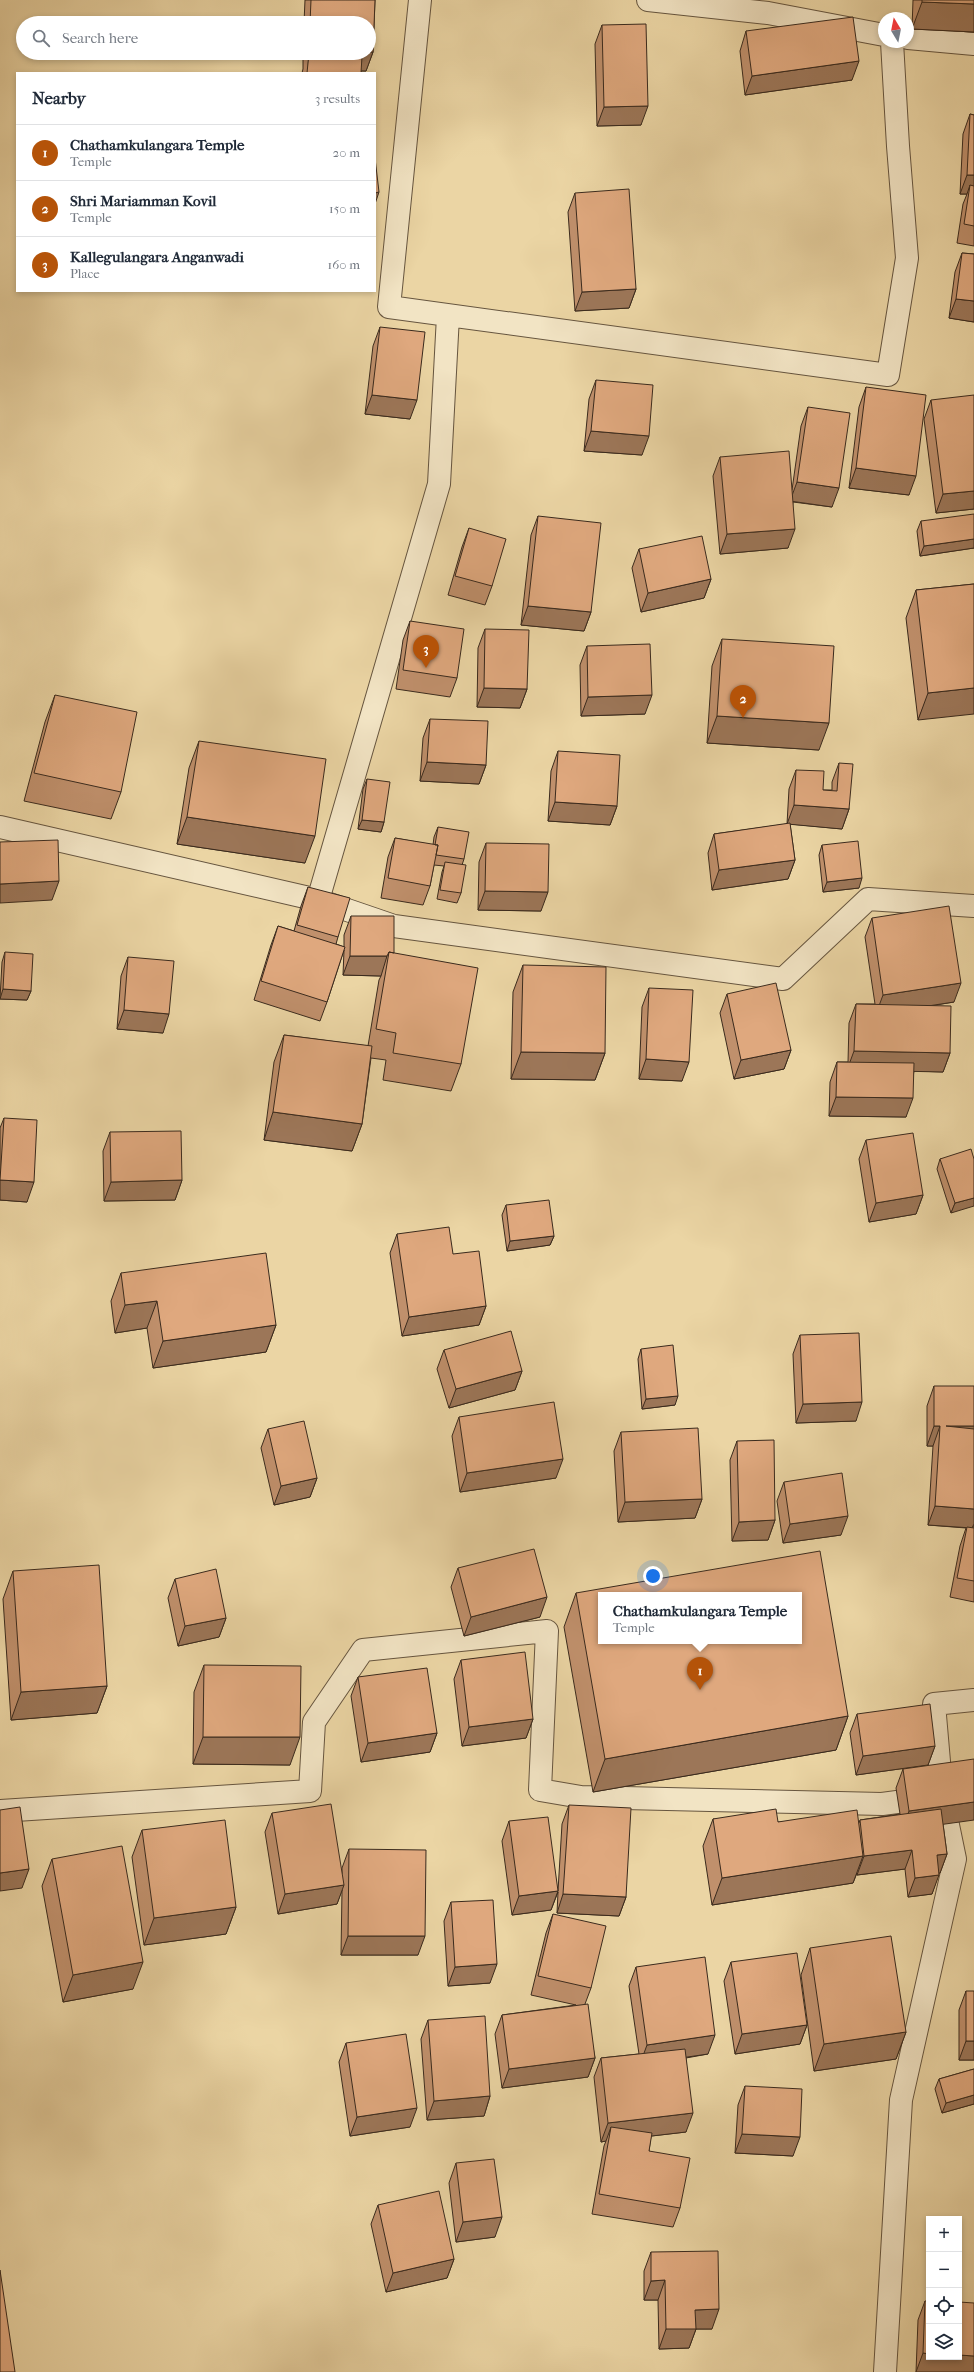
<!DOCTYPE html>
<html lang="en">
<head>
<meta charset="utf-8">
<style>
	:root { --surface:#fff; --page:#f6f6f7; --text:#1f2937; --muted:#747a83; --line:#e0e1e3; --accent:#b45309 }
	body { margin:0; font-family:"IM FELL French Canon",serif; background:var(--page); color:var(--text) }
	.controls { position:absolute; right:12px; bottom:12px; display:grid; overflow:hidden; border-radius:0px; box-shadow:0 2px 6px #0003 }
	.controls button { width:36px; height:36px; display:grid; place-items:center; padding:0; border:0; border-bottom:1px solid var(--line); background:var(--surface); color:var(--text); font:20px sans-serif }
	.compass { position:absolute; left:878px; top:12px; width:36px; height:36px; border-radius:50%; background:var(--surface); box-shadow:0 2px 6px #0003; rotate:350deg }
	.you { position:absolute; left:653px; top:1576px; width:14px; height:14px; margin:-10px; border:3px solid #fff; border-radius:50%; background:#1a73e8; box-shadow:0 0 0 6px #1a73e833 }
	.badge { display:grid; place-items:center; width:26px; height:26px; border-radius:50%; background:var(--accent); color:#fff; font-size:13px; font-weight:700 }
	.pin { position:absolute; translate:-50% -33px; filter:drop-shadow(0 1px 2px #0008) }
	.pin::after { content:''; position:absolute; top:21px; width:14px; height:12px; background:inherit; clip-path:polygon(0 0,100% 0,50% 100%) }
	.popup { position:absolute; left:598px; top:1592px; width:204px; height:52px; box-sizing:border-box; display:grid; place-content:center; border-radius:0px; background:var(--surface); filter:drop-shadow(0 1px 3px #0005); font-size:13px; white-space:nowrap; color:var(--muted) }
	.popup b { font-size:15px; color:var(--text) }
	.popup::after { content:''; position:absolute; left:50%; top:100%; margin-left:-8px; border:8px solid transparent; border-top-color:var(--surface) }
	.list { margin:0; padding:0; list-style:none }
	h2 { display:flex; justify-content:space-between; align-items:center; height:52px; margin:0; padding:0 16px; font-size:17px }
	h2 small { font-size:13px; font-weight:400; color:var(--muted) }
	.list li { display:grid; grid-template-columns:26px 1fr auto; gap:12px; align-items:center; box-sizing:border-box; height:56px; padding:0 16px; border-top:1px solid var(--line) }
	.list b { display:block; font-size:15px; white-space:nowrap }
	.list p { margin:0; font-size:13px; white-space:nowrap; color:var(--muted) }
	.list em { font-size:13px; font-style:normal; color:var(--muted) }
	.icon { flex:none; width:22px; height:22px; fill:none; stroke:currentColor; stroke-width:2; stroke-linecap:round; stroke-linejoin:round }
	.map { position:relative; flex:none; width:974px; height:2372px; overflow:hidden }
	.search { position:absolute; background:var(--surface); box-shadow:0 2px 6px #0003; left:16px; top:16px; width:360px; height:44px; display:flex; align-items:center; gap:10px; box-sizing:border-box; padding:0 14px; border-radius:22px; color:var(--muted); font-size:15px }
	.panel { position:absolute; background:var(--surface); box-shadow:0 2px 6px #0003; left:16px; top:72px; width:360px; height:220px; border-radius:0px }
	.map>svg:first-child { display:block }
</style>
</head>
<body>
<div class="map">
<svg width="974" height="2372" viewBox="0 0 974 2372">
	<rect width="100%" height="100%" fill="#ebd5a4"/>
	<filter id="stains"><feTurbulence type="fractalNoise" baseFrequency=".005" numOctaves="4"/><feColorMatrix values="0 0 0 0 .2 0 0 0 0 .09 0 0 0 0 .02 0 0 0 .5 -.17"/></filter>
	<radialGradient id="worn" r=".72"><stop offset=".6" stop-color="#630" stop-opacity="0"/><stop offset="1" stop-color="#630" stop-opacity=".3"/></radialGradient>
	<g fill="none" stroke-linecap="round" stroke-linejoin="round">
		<g stroke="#66553f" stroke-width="24">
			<path id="minor" d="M420 0 389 307 888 375 907 258 898 146 892 42
				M648 0 768 13 884 35
				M908 38 974 44
				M0 827 318 900 394 926 783 979 868 899 974 906
				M318 900 439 484 448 316
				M0 1811 310 1791 314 1722 363 1650 547 1631 540 1790 581 1797 882 1804 942 1796 934 1704 974 1700
				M885 2372 901 2100 955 1859 942 1796"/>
		</g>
		<use href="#minor" stroke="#f2e4c4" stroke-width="22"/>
	</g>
	<path fill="#c0906c" stroke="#3a2a1d" d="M305 0H375L373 52 366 71H361V73H302L303 69V53H369V23H304Z
		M913 0H974V32L912 29Z
		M602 25 641 125 597 126 595 44Z
		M746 31 852 80 745 95 740 51Z
		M970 114 974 115V246L957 243 963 204 967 194H960L963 134Z
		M575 193 636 289 629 308 575 311 568 212Z
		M962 253 974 254V322L949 318 955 272Z
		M380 327 410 419 365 414 373 346Z
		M596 380 642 455 584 451 589 399Z
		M866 387 909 495 849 488 859 407Z
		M931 400 974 509 936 513 924 419Z
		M808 407 832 507 793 502 788 548 720 554 713 476 720 457 792 490 801 426Z
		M538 516 591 612 584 631 521 625 531 535Z
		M921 521 974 548 920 556 917 531Z
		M469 528 492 586 485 605 448 595 462 547Z
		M639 549 711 579 704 598 641 612 632 568Z
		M974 584 918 720 906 618 916 590Z
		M410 621 457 678 450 697 396 689 403 640Z
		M485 629 527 689 520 708 477 707 478 648Z
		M722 639 819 750 707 743 712 666Z
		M587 646 645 714 581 716 580 665Z
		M55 695 121 792 111 819 24 801 45 722Z
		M430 719 486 765 479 784 420 781 423 738Z
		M199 741 305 863 177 844 189 768Z
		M558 751 617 806 610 825 548 821 551 771Z
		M839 763 849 809 842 829 790 824 795 860 788 879 712 890 708 853 714 834 787 824 789 789 796 770 823 790H832V782Z
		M367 779 384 822 381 832 358 829 363 789Z
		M438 827 464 859 462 865 461 893 457 903 437 899 442 872 444 866 434 865 430 886 423 905 381 898 388 857 395 838 433 845 434 837Z
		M486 843 541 911 478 910 479 862Z
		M822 845 859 888 823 892 819 855Z
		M308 887 338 937 336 944 344 947V935L351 916 394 953 461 1064 451 1091 383 1080 386 1060 371 1058 362 1124 352 1151 264 1140 274 1062 284 1035 368 1046 379 980 381 976 343 975 344 950 327 1002 320 1021 254 1000 271 945 278 926 294 931 301 906Z
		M872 918 954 1002 930 1006 950 1053 943 1072 914 1071 906 1117 829 1116 830 1082 837 1062H848L849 1023 856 1004H875L865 937Z
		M5 952 31 991 27 1000 0 999 2 962Z
		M128 957 163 1033 117 1029 121 976Z
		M523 965 605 1053 595 1080 511 1079 513 992Z
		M649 988 682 1081 639 1079 642 1007Z
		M727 994 791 1050 784 1069 734 1079 720 1013Z
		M4 1118 27 1202 0 1200V1128Z
		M110 1132 182 1180 175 1200 104 1201 103 1151Z
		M866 1140 923 1195 916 1214 869 1222 859 1159Z
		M940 1159H974L951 1213 937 1169Z
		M506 1205 554 1236 550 1245 507 1251 502 1215Z
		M397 1234 453 1254 486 1306 479 1325 402 1336 390 1253Z
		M121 1273 276 1325 266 1352 153 1368 147 1328 115 1333 111 1301Z
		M800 1335 856 1421 796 1423 793 1354Z
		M641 1349 675 1405 642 1409 638 1359Z
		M444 1350 522 1371 515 1390 449 1408 437 1369Z
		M934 1386 974 1509V1524L973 1528H974V1602L950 1597 960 1546 966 1528 928 1525 933 1446H927V1406Z
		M459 1417 556 1478 460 1492 452 1436Z
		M268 1429 317 1478 310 1497 274 1505 261 1448Z
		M621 1432 702 1499 695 1518 618 1522 614 1451Z
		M737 1441 775 1520 768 1540 732 1541 730 1460Z
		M784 1482 841 1535 783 1543 777 1501Z
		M458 1568 540 1617 464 1636 451 1587Z
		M13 1571 107 1686 97 1713 11 1720 3 1599Z
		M175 1579 226 1618 219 1637 178 1646 168 1598Z
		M576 1593 848 1716 836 1750 593 1792 564 1627Z
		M461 1660 533 1719 526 1738 462 1746 454 1679Z
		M204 1665 290 1765 193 1764 194 1692Z
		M358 1677 437 1733 430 1752 361 1762 351 1696Z
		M857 1714 935 1746 928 1765 856 1775 850 1733Z
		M903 1769 943 1824 947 1854 940 1873H939L932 1894 908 1897 905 1869 857 1875V1873L853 1883 712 1905 703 1846 713 1819 778 1822 859 1823 860 1820 900 1814 896 1788Z
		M569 1805 626 1897 619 1916 557 1913 558 1892 551 1910 512 1915 502 1841 509 1821 558 1891 562 1824Z
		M272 1813 342 1874V1868L349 1849 418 1955H341L342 1890 337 1904 278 1914 265 1832Z
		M142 1830 236 1907 226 1934 144 1945 132 1857Z
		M52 1859 133 1989 63 2002 42 1886Z
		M451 1902 490 1983 448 1986 444 1921Z
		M553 1914 591 1988 585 2004 595 2058 588 2077 502 2088 495 2034 502 2015 576 2005 531 1995 546 1933Z
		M810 1948 906 2032 896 2059 814 2071 801 1975Z
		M731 1962 807 2025 800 2044 735 2054 724 1981Z
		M636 1967 708 2054 686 2058V2132L651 2136 649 2151 680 2208 673 2227 592 2214 604 2146 606 2141 601 2142 594 2077 601 2058 639 2054 629 1986Z
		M966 1991 974 2060H959V2010Z
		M428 2020 490 2096 484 2116 427 2120 421 2039Z
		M346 2043 410 2127 350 2136 339 2062Z
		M974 2069V2104L942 2113 935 2089 939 2079Z
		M745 2086 793 2156 735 2153 738 2105Z
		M456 2163 495 2237 456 2242 449 2183Z
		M378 2205 454 2259 447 2278 386 2292 371 2224Z
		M651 2252 712 2329H696L689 2348 659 2349 658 2300H644V2271Z
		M925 2301 974 2372H916L918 2320Z"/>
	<path fill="#9c7658" stroke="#3a2a1d" d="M922 2 974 4V32L912 29Z
		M369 52H373L366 71 308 69 309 53H369Z
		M859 61 852 80 745 95 752 76Z
		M648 106 641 125 597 126 604 107Z
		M967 175H974V194L970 185 967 194H960Z
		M379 192 375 204V193Z
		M636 289 629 308 575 311 582 292Z
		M956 299 974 301V322L949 318Z
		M372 395 417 400 410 419 365 414Z
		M591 431 649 436 642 455 584 451Z
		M856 468 916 476 909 495 849 488Z
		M797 482 839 488 832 507 790 501Z
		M974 491V509L936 513 943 494Z
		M795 529 788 548 720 554 727 534Z
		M974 539V548L920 556 924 546Z
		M711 579 704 598 641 612 648 593Z
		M528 606 591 612 584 631 521 625Z
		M484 688 527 689 520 708 477 707Z
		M974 688V714L918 720 928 693Z
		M652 695 645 714 581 716 588 697Z
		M717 716 829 723 819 750 707 743Z
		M427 762 486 765 479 784 420 781Z
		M555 802 617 806 610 825 548 821Z
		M794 805 849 809 842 829 787 824Z
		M187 817 315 836 305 863 177 844Z
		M362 820 384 822 381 832 358 829Z
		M795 860 788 879 712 890 719 870Z
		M862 878 859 888 823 892 827 882Z
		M59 881 52 900 0 903V884Z
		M485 891 548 892 541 911 478 910Z
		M350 956H387L381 976 343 975Z
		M961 983 954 1002 876 1014 883 995Z
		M3 989 31 991 27 1000 0 999Z
		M124 1010 169 1014 163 1033 117 1029Z
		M791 1050 784 1069 734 1079 741 1060Z
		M854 1051 950 1053 943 1072 847 1070Z
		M521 1052 605 1053 595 1080 511 1079Z
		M646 1059 689 1062 682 1081 639 1079Z
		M836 1097 913 1098 906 1117 829 1116Z
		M273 1112 362 1124 352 1151 264 1140Z
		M0 1180 34 1182 27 1202 0 1200Z
		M182 1180 175 1200 104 1201 111 1182Z
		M923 1195 916 1214 869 1222 876 1203Z
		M974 1198V1206L951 1213 955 1203Z
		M554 1236 550 1245 507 1251 510 1241Z
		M157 1301 147 1328 115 1333 125 1305Z
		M486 1306 479 1325 402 1336 409 1317Z
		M276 1325 266 1352 153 1368 163 1341Z
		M522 1371 515 1390 449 1408 456 1389Z
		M678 1396 675 1405 642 1409 646 1399Z
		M862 1402 856 1421 796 1423 803 1404Z
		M934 1426H940L933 1446H927Z
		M946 1426H974V1445Z
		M563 1459 556 1478 460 1492 467 1473Z
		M317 1478 310 1497 274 1505 281 1486Z
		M702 1499 695 1518 618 1522 625 1502Z
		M935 1506 974 1509V1524L972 1528 928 1525Z
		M848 1516 841 1535 783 1543 790 1524Z
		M775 1520 768 1540 732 1541 739 1522Z
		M547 1597 540 1617 464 1636 471 1617Z
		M226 1618 219 1637 178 1646 185 1626Z
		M107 1686 97 1713 11 1720 21 1692Z
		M848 1716 836 1750 593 1792 605 1759Z
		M533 1719 526 1738 462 1746 469 1727Z
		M437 1733 430 1752 361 1762 368 1743Z
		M203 1737H300L290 1765 193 1764Z
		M935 1746 928 1765 856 1775 863 1756Z
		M974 1802V1820L902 1830 909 1811Z
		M912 1850 905 1869 857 1875 864 1856Z
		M947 1854 940 1873 930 1874 937 1855Z
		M863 1856 853 1883 712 1905 722 1878Z
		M29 1869 22 1888 0 1891V1873Z
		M939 1875 932 1894 908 1897 915 1878Z
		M344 1885 337 1904 278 1914 285 1894Z
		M558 1891 551 1910 512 1915 519 1896Z
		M563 1894 626 1897 619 1916 557 1913Z
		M236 1907 226 1934 144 1945 154 1918Z
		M348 1936H425L418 1955H341Z
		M143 1962 133 1989 63 2002 73 1975Z
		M497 1964 490 1983 448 1986 455 1967Z
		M807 2025 800 2044 735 2054 742 2034Z
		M906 2032 896 2059 814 2071 824 2044Z
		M715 2035 708 2054 640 2064 647 2045Z
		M966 2041H974V2060H959Z
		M595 2058 588 2077 502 2088 509 2069Z
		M974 2095V2104L942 2113 946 2103Z
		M490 2096 484 2116 427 2120 434 2101Z
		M417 2108 410 2127 350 2136 357 2117Z
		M693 2113 686 2132 609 2141 611 2127 606 2141 601 2142 608 2123Z
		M742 2134 800 2137 793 2156 735 2153Z
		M502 2217 495 2237 456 2242 463 2222Z
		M454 2259 447 2278 386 2292 393 2273Z
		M665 2280 658 2300H644L651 2281Z
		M719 2309 712 2329H696L689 2348 659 2349 666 2329 695 2310Z
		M923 2353 929 2354V2357H959V2355L974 2356V2372H916Z"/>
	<path fill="#dfa87e" stroke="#3a2a1d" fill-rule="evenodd" d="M311 0H375L373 52H369V23H310Z
		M922 0H974V4L922 2Z
		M853 17 859 61 752 76 746 31Z
		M646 24 648 106 604 107 602 25Z
		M309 53H318L362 56 361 73H307Z
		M970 114 974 115V175H967Z
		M375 158 379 192 375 193Z
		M970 185 974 186V226L964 224Z
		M629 189 636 289 582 292 575 193Z
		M962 253 974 254V301L956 299Z
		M380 327 425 332 417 400 372 395Z
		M596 380 653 385 649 436 591 431Z
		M866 387 926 395 916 476 856 468Z
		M974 395V491L943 494 931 400Z
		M808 407 850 413 839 488 797 482Z
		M789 451 795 529 727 534 720 457Z
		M974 514V539L924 546 921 521Z
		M538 516 601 523 591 612 528 606Z
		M469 528 506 539 492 586 455 576Z
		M702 536 711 579 648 593 639 549Z
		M974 584V688L928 693 916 590Z
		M410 621 464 629 457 678 403 670Z
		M485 629 529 630 527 689 484 688Z
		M722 639 834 646 829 723 717 716Z
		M650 644 652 695 588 697 587 646Z
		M55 695 137 712 121 792 34 773Z
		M430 719 488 721 486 765 427 762Z
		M199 741 326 759 315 836 187 817Z
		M558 751 620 755 617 806 555 802Z
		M839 763 853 764 849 809 794 805 796 770 824 771 823 790 837 791Z
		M367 779 390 782 384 822 362 820Z
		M790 823 795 860 719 870 714 834Z
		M438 827 469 832 464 859 436 855 438 845H435Z
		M395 838 438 845 430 886 388 878Z
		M58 840 59 881 0 884V842Z
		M858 841 862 878 827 882 822 845Z
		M486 843 549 844 548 892 485 891Z
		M445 862 466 865 461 893 440 890Z
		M308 887 350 898 338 937 297 925Z
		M949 906 961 983 883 995 872 918Z
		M351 916H394V953L389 952 387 956H350Z
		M278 926 345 947 327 1002 261 981Z
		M5 952 33 954 31 991 3 989Z
		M389 952 478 968 461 1064 393 1053 396 1033 376 1029Z
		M128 957 174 961 169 1014 124 1010Z
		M523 965 606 967 605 1053 521 1052Z
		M776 983 791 1050 741 1060 727 994Z
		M649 988 693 990 689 1062 646 1059Z
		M856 1004 951 1006 950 1053 854 1051Z
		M284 1035 372 1046 362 1124 273 1112Z
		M837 1062 914 1063 913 1098 836 1097Z
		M4 1118 37 1120 34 1182 0 1180Z
		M181 1131 182 1180 111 1182 110 1132Z
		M913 1133 923 1195 876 1203 866 1140Z
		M971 1149 974 1159V1198L955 1203 940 1159Z
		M549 1200 554 1236 510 1241 506 1205Z
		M449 1227 453 1254 479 1251 486 1306 409 1317 397 1234Z
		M266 1253 276 1325 163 1341 157 1301 125 1305 121 1273Z
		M511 1331 522 1371 456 1389 444 1350Z
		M859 1333 862 1402 803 1404 800 1335Z
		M673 1345 678 1396 646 1399 641 1349Z
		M934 1386H974V1426H946L974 1429V1509L935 1506 940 1426H934Z
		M554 1402 563 1459 467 1473 459 1417Z
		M304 1421 317 1478 281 1486 268 1429Z
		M698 1428 702 1499 625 1502 621 1432Z
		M774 1440 775 1520 739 1522 737 1441Z
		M842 1473 848 1516 790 1524 784 1482Z
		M967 1527 974 1528V1581L957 1578Z
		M534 1549 547 1597 471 1617 458 1568Z
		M820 1551 848 1716 605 1759 576 1593ZM601 1595H799V1641H601Z
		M99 1565 107 1686 21 1692 13 1571Z
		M216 1569 226 1618 185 1626 175 1579Z
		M525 1652 533 1719 469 1727 461 1660Z
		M204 1665 301 1666 300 1737H203Z
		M427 1668 437 1733 368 1743 358 1677Z
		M930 1704 935 1746 863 1756 857 1714Z
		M974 1759V1802L909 1811 903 1769Z
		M331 1804 344 1885 285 1894 272 1813Z
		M569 1805 631 1808 626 1897 563 1894Z
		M20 1807 29 1869 0 1873V1810Z
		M776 1809 778 1822 857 1810 863 1856 722 1878 713 1819Z
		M941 1809 947 1854 937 1855 939 1875 915 1878 912 1850 864 1856 860 1820Z
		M548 1817 558 1891 519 1896 509 1821Z
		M225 1820 236 1907 154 1918 142 1830Z
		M122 1846 143 1962 73 1975 52 1859Z
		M349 1849 426 1850 425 1936H348Z
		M493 1900 497 1964 455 1967 451 1902Z
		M553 1914 606 1926 591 1988 538 1976Z
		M891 1936 906 2032 824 2044 810 1948Z
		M797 1953 807 2025 742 2034 731 1962Z
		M705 1957 715 2035 647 2045 636 1967Z
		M966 1991H974V2041H966Z
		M588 2004 595 2058 509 2069 502 2015Z
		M485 2016 490 2096 434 2101 428 2020Z
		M406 2034 417 2108 357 2117 346 2043Z
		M685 2049 693 2113 608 2123 601 2058Z
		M974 2069V2095L946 2103 939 2079Z
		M745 2086 802 2089 800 2137 742 2134Z
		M611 2127 652 2133 649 2151 690 2158 680 2208 599 2194Z
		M494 2159 502 2217 463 2222 456 2163Z
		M439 2191 454 2259 393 2273 378 2205Z
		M718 2251 719 2309 695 2310 696 2329H666L665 2280 651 2281V2252Z
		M0 2270 15 2372H0Z
		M925 2301H929V2354L923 2353Z
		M959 2302 974 2303V2356L959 2355Z"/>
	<rect width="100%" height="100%" filter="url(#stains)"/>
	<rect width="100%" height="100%" fill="url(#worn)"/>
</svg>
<div class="controls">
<button>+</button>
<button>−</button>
<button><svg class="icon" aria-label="locate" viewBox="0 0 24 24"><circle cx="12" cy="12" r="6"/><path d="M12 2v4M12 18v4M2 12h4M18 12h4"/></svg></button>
<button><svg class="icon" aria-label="layers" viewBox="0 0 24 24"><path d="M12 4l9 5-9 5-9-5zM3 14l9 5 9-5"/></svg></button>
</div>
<svg class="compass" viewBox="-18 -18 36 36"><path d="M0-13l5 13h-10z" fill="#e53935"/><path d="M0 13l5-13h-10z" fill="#747a83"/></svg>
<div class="you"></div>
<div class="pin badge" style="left:700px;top:1690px">1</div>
<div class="popup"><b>Chathamkulangara Temple</b>Temple</div>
<div class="pin badge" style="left:743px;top:718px">2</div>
<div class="pin badge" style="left:426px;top:668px">3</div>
<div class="search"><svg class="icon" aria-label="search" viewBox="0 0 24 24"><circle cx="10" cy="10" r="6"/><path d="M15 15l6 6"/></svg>Search here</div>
<section class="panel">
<h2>Nearby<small>3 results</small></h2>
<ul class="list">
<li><span class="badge">1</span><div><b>Chathamkulangara Temple</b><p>Temple</p></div><em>20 m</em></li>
<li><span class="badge">2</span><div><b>Shri Mariamman Kovil</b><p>Temple</p></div><em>150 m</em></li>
<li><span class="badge">3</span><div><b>Kallegulangara Anganwadi</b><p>Place</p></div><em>160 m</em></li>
</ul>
</section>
</div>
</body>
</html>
